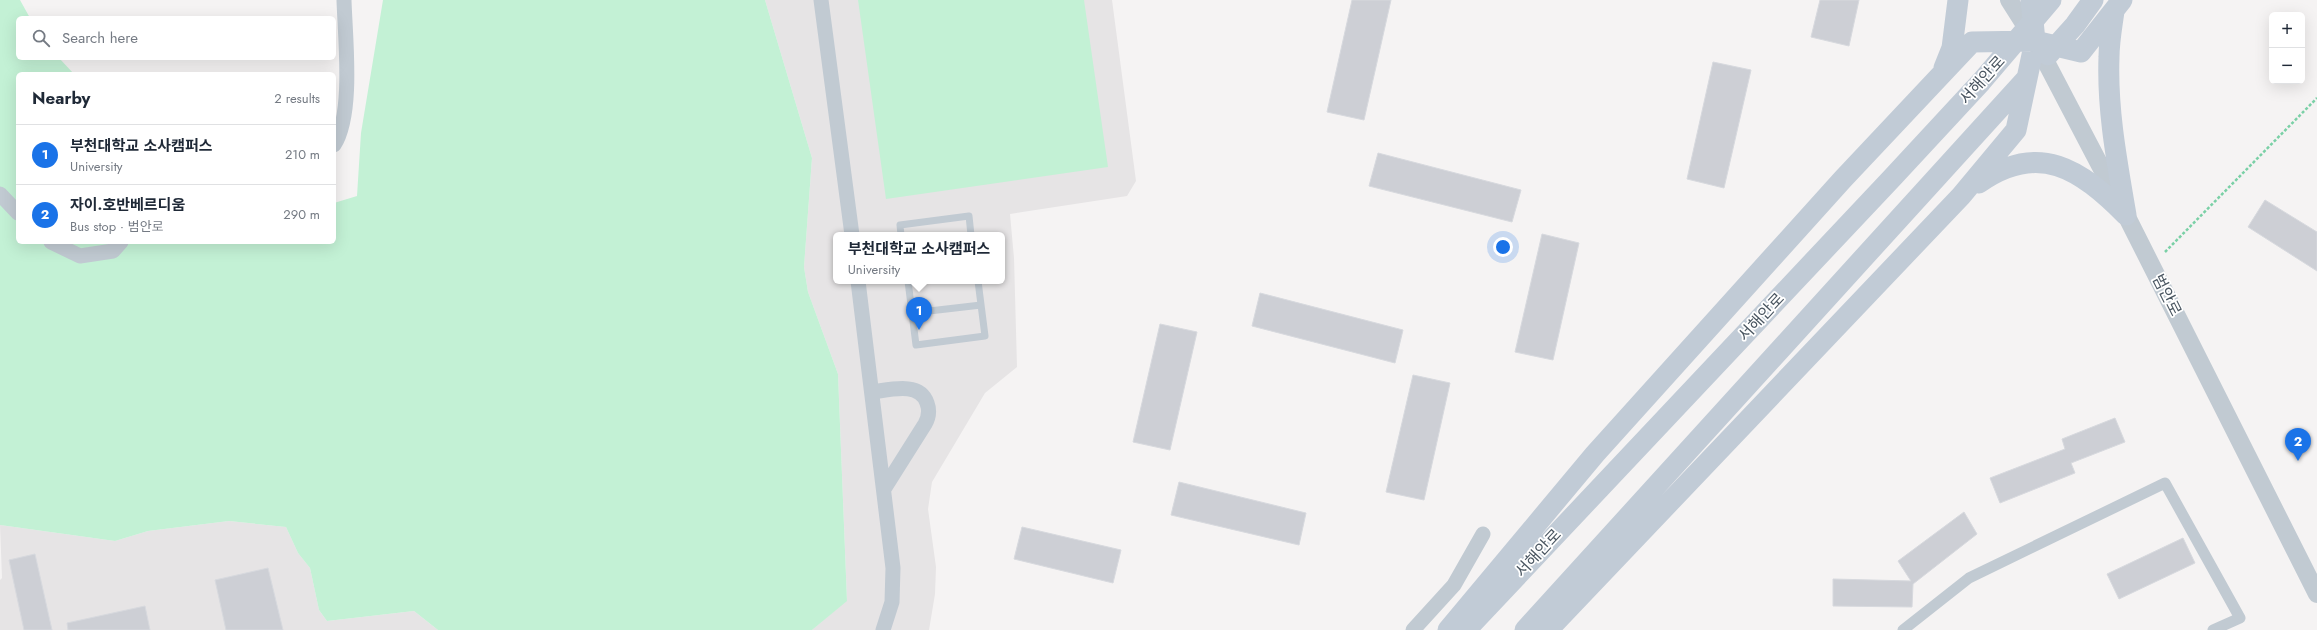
<!DOCTYPE html>
<html lang="en">
<head>
<meta charset="utf-8">
<style>
	:root { --surface:#fff; --page:#f6f6f7; --text:#1f2937; --muted:#747a83; --line:#e0e1e3; --accent:#1a73e8 }
	body { margin:0; font-family:Jost,"Noto Sans KR",sans-serif; background:var(--page); color:var(--text) }
	.controls { position:absolute; right:12px; top:12px; display:grid; overflow:hidden; border-radius:6px; box-shadow:0 4px 16px #0002 }
	.controls button { width:36px; height:36px; display:grid; place-items:center; padding:0; border:0; border-bottom:1px solid var(--line); background:var(--surface); color:var(--text); font:20px sans-serif }
	.you { position:absolute; left:1503px; top:247px; width:14px; height:14px; margin:-10px; border:3px solid #fff; border-radius:50%; background:#1a73e8; box-shadow:0 0 0 6px #1a73e833 }
	.badge { display:grid; place-items:center; width:26px; height:26px; border-radius:50%; background:var(--accent); color:#fff; font-size:13px; font-weight:700 }
	.pin { position:absolute; translate:-50% -33px; filter:drop-shadow(0 1px 2px #0008) }
	.pin::after { content:''; position:absolute; top:21px; width:14px; height:12px; background:inherit; clip-path:polygon(0 0,100% 0,50% 100%) }
	.popup { position:absolute; left:833px; top:232px; width:172px; height:52px; box-sizing:border-box; display:grid; place-content:center; border-radius:6px; background:var(--surface); filter:drop-shadow(0 1px 3px #0005); font-size:13px; white-space:nowrap; color:var(--muted) }
	.popup b { font-size:15px; color:var(--text) }
	.popup::after { content:''; position:absolute; left:50%; top:100%; margin-left:-8px; border:8px solid transparent; border-top-color:var(--surface) }
	.list { margin:0; padding:0; list-style:none }
	h2 { display:flex; justify-content:space-between; align-items:center; height:52px; margin:0; padding:0 16px; font-size:17px }
	h2 small { font-size:13px; font-weight:400; color:var(--muted) }
	.list li { display:grid; grid-template-columns:26px 1fr auto; gap:12px; align-items:center; box-sizing:border-box; height:60px; padding:0 16px; border-top:1px solid var(--line) }
	.list b { display:block; font-size:15px; white-space:nowrap }
	.list p { margin:0; font-size:13px; white-space:nowrap; color:var(--muted) }
	.list em { font-size:13px; font-style:normal; color:var(--muted) }
	.icon { flex:none; width:22px; height:22px; fill:none; stroke:currentColor; stroke-width:2; stroke-linecap:round; stroke-linejoin:round }
	.map { position:relative; flex:none; width:2317px; height:630px; overflow:hidden }
	.search { position:absolute; background:var(--surface); box-shadow:0 4px 16px #0002; left:16px; top:16px; width:320px; height:44px; display:flex; align-items:center; gap:10px; box-sizing:border-box; padding:0 14px; border-radius:6px; color:var(--muted); font-size:15px }
	.panel { position:absolute; background:var(--surface); box-shadow:0 4px 16px #0002; left:16px; top:72px; width:320px; height:172px; border-radius:6px }
	.map>svg:first-child { display:block }
</style>
</head>
<body>
<div class="map">
<svg width="2317" height="630" viewBox="0 0 2317 630">
	<rect width="100%" height="100%" fill="#f5f3f3"/>
	<path fill="#e6e4e5" fill-rule="evenodd" d="M765 0H1112L1136 181 1127 196 1010 214 1014 258 1017 367 985 393 932 482 928 509 936 567 935 594 929 630H812L847 600 838 374 808 292 804 267 812 158ZM836 235H1002V281H836Z
		M229 521 286 527 298 553 310 568 319 610 327 621 414 611 438 630H0V580L2 578 0 525 115 541 148 531Z"/>
	<path fill="#c3f1d5" d="M0 0H20L30 18H18V58H59L74 74H18V242H334V203L357 196 361 133 383 0H765L812 158 804 267 808 292 838 374 847 601 812 630H438L414 611 327 621 319 610 310 568 298 553 286 527 229 521 148 531 115 541 0 525Z
		M858 0H1084L1108 167 886 199Z"/>
	<path fill="#cdcfd5" stroke="#d7d9de" d="M1352 0H1391L1364 120 1327 112Z
		M1820 0H1859L1849 46 1811 37Z
		M1713 62 1751 70 1724 188 1687 179Z
		M1378 153 1521 190 1512 222 1369 186Z
		M2265 200 2317 232V271L2248 227Z
		M1542 234 1579 243 1553 360 1515 352Z
		M1260 293 1403 330 1395 363 1252 326Z
		M1160 324 1197 332 1170 450 1133 442Z
		M1413 375 1450 383 1424 500 1386 492Z
		M2115 418 2125 442 2071 463 2075 473 2000 503 1990 478 2065 449 2062 439Z
		M1179 482 1306 513 1299 545 1171 515Z
		M1964 512 1977 534 1913 584 1912 607 1833 606V579L1911 581 1898 561Z
		M1022 527 1121 550 1113 583 1014 559Z
		M2183 538 2195 563 2119 599 2107 574Z
		M35 554 52 630H24L9 560Z
		M268 568 283 630H226L215 580Z
		M145 606 150 630H68L67 623Z"/>
	<g fill="none" stroke-linecap="round" stroke-linejoin="round">
		<path stroke="#7ad0a6" stroke-width="2.5" stroke-dasharray="3 2" stroke-linecap="butt" d="M2165 252 2317 98"/>
		<path stroke="#c1cad2" stroke-width="7" d="M901 235 900 225 969 216 971 235
			M908 281 916 345 985 336 978 281
			M912 313 981 305"/>
		<path stroke="#c1cad2" stroke-width="11" d="M1903 630 1969 578 2165 483 2240 618 2213 630"/>
		<path stroke="#c1cad2" stroke-width="15" d="M821 0 852 235
			M334 145C354 114 345 37 344 0
			M0 194 18 213
			M51 242 80 256 113 251 121 242
			M858 281 893 568 892 602 883 630
			M872 392C889 390 920 381 927 403 930 411 929 417 925 424L884 489
			M1413 630 1454 585 1483 534"/>
		<path stroke="#c1cad2" stroke-width="18" d="M2009 0 2035 41 2126 215 2317 594"/>
		<path stroke="#c1cbd6" stroke-width="21" d="M2114 11C2112 26 2109 42 2109 57 2107 110 2117 162 2126 215
			M2048 55 2075 25 2093 0
			M1944 68 1952 48 1958 0
			M1979 183C2039 141 2080 169 2126 215
			M1448 630 1595 454 1843 179 1972 42 2035 41 2031 0
			M1466 630 1892 178 1981 82 2051 0
			M1525 630 2027 78
			M1548 630 1961 196 2016 130 2035 41 2081 52 2122 0"/>
	</g>
	<g text-anchor="middle" dominant-baseline="central" stroke-width="3.5" stroke-linejoin="round" paint-order="stroke">
		<g font-size="16" fill="#4a5661" stroke="#fff">
			<text transform="translate(1982 80) rotate(-48)">서해안로</text>
			<text transform="translate(2167 295) rotate(63)">범안로</text>
			<text transform="translate(1761 317) rotate(-47)">서해안로</text>
			<text transform="translate(1538 553) rotate(-47)">서해안로</text>
		</g>
	</g>
</svg>
<div class="controls">
<button>+</button>
<button>−</button>
</div>
<div class="you"></div>
<div class="pin badge" style="left:919px;top:330px">1</div>
<div class="popup"><b>부천대학교 소사캠퍼스</b>University</div>
<div class="pin badge" style="left:2298px;top:461px">2</div>
<div class="search"><svg class="icon" aria-label="search" viewBox="0 0 24 24"><circle cx="10" cy="10" r="6"/><path d="M15 15l6 6"/></svg>Search here</div>
<section class="panel">
<h2>Nearby<small>2 results</small></h2>
<ul class="list">
<li><span class="badge">1</span><div><b>부천대학교 소사캠퍼스</b><p>University</p></div><em>210 m</em></li>
<li><span class="badge">2</span><div><b>자이.호반베르디움</b><p>Bus stop · 범안로</p></div><em>290 m</em></li>
</ul>
</section>
</div>
</body>
</html>
